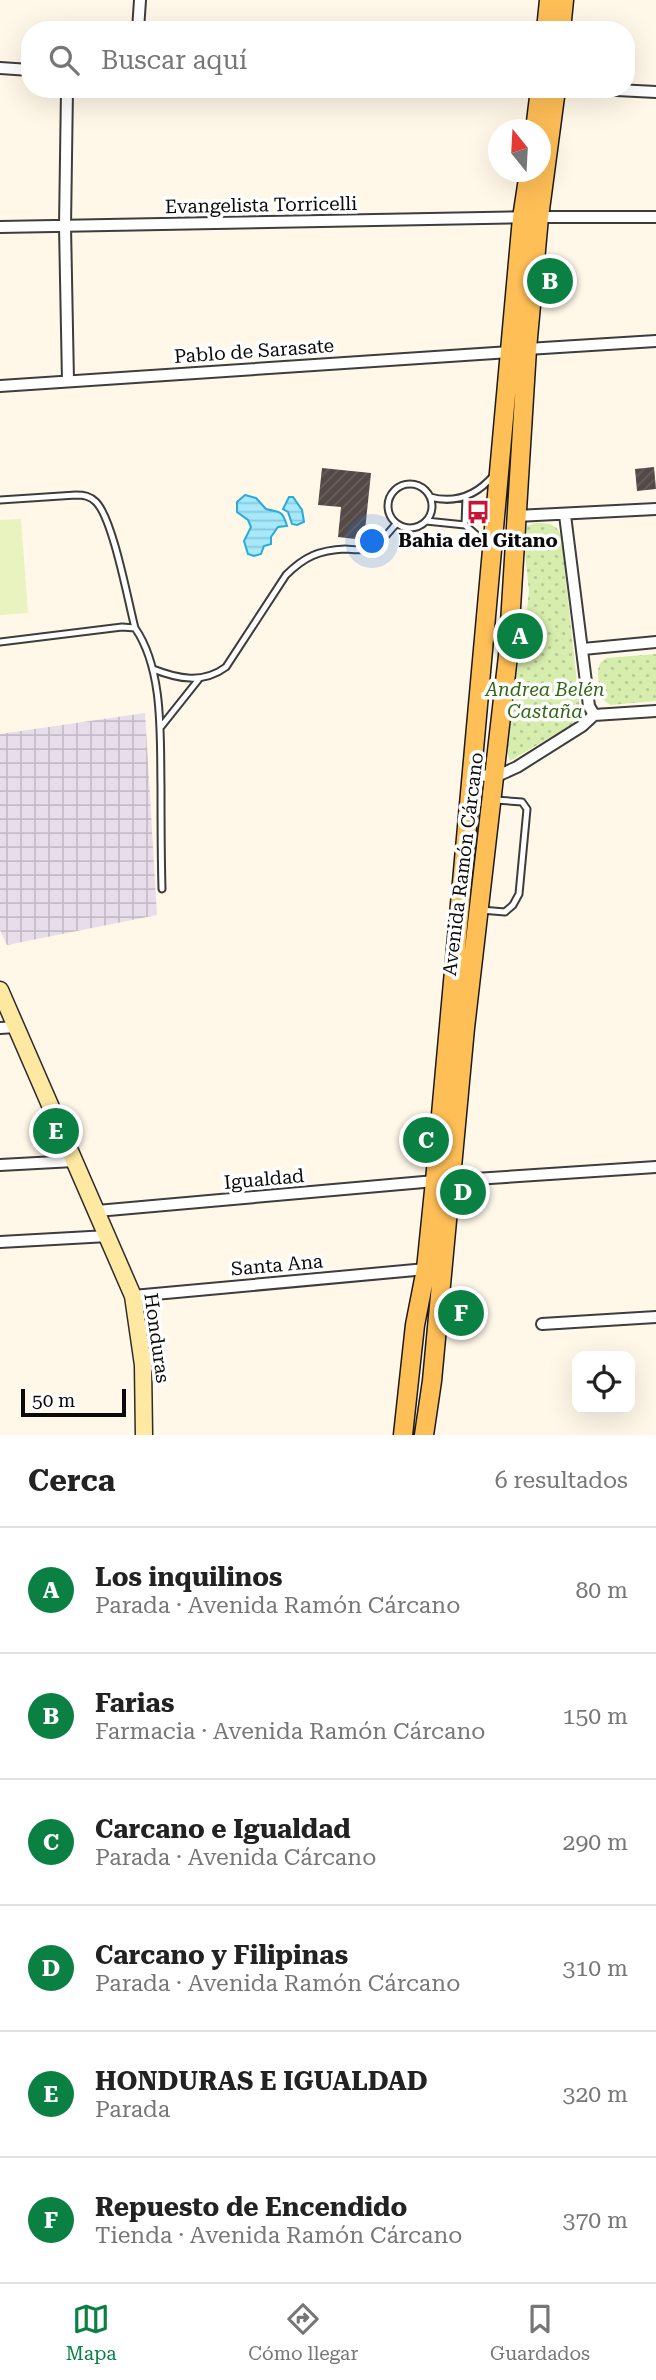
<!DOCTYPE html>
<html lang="es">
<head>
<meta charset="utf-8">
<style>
	:root { --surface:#fff; --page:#f2f2f2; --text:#222; --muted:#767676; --line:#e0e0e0; --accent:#0b8043 }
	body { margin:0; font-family:"Roboto Serif",serif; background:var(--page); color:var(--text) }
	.controls { position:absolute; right:21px; bottom:21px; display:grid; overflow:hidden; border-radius:14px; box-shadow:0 7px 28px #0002 }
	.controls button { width:63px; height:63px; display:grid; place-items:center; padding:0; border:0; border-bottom:2px solid var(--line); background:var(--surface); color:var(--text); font:35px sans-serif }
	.compass { position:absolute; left:488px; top:119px; width:63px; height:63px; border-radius:50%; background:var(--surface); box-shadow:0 7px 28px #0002; rotate:342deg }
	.scale { position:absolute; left:21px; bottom:18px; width:105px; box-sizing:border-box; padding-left:7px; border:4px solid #0a0a0a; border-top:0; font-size:19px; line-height:24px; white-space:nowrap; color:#0a0a0a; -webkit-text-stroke:5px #fff; paint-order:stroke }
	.you { position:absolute; left:373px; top:542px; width:24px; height:24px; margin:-18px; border:5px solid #fff; border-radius:50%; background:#1a73e8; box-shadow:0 0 0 10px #1a73e833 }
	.badge { display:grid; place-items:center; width:46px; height:46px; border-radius:50%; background:var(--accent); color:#fff; font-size:23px; font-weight:700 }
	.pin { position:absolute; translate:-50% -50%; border:4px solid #fff; box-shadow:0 2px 7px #0006 }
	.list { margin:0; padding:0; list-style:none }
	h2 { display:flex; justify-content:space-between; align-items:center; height:91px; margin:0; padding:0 28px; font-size:30px }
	h2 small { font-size:23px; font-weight:400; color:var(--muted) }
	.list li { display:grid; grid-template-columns:46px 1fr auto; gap:21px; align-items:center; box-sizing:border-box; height:126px; padding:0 28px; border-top:2px solid var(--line) }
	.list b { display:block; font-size:26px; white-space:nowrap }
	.list p { margin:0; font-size:23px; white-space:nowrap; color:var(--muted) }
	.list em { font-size:23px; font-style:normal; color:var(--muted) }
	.icon { flex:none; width:38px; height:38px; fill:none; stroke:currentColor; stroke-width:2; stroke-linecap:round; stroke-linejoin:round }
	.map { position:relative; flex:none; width:656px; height:1435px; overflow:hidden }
	.search { position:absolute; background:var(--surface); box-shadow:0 7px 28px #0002; left:21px; right:21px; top:21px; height:77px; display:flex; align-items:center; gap:18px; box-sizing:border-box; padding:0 24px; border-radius:28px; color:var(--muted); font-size:26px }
	.sheet { height:847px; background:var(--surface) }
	nav { display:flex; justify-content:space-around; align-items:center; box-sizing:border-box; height:98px; border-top:2px solid var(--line); background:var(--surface); font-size:19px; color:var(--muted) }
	nav a { display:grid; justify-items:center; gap:4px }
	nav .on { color:var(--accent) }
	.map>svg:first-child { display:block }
</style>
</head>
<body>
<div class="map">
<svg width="656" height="1435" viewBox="0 0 656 1435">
	<defs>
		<pattern id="industrial-grid" width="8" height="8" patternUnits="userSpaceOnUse" patternTransform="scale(1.75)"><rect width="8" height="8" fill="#e7ddeb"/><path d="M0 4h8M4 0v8" fill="none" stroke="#c5bcc8"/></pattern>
		<pattern id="park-dots" width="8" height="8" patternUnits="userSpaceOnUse" patternTransform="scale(1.75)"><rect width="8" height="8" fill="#d7edae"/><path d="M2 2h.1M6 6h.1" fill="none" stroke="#b7ca94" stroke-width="1.8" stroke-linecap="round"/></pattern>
		<pattern id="water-rules" width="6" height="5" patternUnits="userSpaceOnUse" patternTransform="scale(1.75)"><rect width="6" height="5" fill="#a6e8fc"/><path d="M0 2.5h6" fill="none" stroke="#8ec6d7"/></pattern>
		<pattern id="building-hatch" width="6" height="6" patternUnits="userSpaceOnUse" patternTransform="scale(1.75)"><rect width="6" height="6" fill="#544946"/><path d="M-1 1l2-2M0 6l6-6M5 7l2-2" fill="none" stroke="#685f5c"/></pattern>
	</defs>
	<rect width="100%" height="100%" fill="#fff7e7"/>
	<path fill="url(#industrial-grid)" d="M145 713 157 915 7 945 0 930V734Z"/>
	<path fill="url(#park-dots)" d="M535 523C549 523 555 523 561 535L580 711 578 721 510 761 505 746 514 683 524 637 529 591 523 535 527 526Z
		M656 654V701L610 705 601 698C600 684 592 664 607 658Z"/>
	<path fill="#e8f3c0" d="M21 519 28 613 0 615V520Z"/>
	<path fill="url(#water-rules)" stroke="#26abda" stroke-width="2" d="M245 495 256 498 266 509C280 513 282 509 287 526L278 527 271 537V544L264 546 261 554 254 556 248 554 244 541 251 527 248 520 237 512V502Z
		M289 497H293L302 510 304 522 297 525 292 524 288 512 283 509Z"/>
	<path fill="url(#building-hatch)" d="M654 467 656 489 637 491 635 469Z
		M322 468 371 473 364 540 338 537 341 507 318 505Z"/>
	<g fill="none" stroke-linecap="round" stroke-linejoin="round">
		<g stroke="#3d3d3d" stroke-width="9">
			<path id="lane" d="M388 506a22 22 0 1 1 44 0a22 22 0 1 1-44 0Z
				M430 497C456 504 477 495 494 475
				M0 500 76 495C84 495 90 496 96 502 113 519 128 601 135 628
				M426 521 465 525 489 546
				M465 525 466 497
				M0 642 122 627 135 628C164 670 160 737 161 786 161 820 161 854 162 889
				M153 669C178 679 203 684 226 667L286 575C304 557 319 550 345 549 351 549 360 551 367 549 379 546 388 533 396 524
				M160 728 199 679
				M481 910 505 912 513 905 519 894 527 809 522 802 496 800"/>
		</g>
		<g stroke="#3d3d3d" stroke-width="14">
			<path id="street" d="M138 30 140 0
				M0 68 30 70
				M67 89 65 226 68 381
				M597 89 656 92
				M0 227 539 217H656
				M527 349 656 341
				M0 386 510 352
				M565 515 589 706 594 715
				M516 516 656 509
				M583 649 656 642
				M472 774 495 777 517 767 582 726 594 715 656 711
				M0 1028 16 1027
				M0 1165 74 1161
				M452 1178 475 1179 656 1167
				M97 1211 435 1181
				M0 1242 108 1236
				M133 1296 426 1269
				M542 1324 656 1317"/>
		</g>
		<g stroke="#2c2c2c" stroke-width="19">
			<path id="secondary" d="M0 990 133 1296 143 1365 144 1435"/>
		</g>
		<g stroke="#1b1b1b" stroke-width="21">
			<path id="primary" d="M546 30 549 0
				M561 30 564 0
				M535 130 540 89
				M403 1435 415 1325 426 1269 435 1181 522 218 529 172
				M424 1435 432 1381 465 1028 508 656 527 349 539 217 556 89"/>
		</g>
		<use href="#lane" stroke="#fff" stroke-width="5"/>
		<use href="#street" stroke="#fff" stroke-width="10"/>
		<use href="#secondary" stroke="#ffe8a2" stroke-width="16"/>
		<use href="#primary" stroke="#ffbf57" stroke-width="18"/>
	</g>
	<defs>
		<g id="bus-bare" transform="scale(1.89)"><path d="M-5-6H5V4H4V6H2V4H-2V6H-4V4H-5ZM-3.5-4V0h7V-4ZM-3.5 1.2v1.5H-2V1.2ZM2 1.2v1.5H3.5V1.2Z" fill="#c61637" stroke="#fff" stroke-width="2.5" paint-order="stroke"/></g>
	</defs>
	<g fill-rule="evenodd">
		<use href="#bus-bare" x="478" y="512"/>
	</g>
	<g text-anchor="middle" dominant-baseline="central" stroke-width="7" stroke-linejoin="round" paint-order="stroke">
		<g font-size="19" fill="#0a0a0a" stroke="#fff">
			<text transform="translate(261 205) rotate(-1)">Evangelista Torricelli</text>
			<text transform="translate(254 351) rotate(-4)">Pablo de Sarasate</text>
			<text transform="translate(463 864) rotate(-83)">Avenida Ramón Cárcano</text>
			<text transform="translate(264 1179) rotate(-5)">Igualdad</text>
			<text transform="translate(277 1265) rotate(-5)">Santa Ana</text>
			<text transform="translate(157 1338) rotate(82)">Honduras</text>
		</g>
		<g font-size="19" font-weight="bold" fill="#0a0a0a" stroke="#fff">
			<text x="478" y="540">Bahia del Gitano</text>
		</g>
		<g font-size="19" font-style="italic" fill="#326716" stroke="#fff">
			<text x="545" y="689">Andrea Belén<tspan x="545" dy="22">Castaña</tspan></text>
		</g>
	</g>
</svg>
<div class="controls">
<button><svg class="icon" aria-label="locate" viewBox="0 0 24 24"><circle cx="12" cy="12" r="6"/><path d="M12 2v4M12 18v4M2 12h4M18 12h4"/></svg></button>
</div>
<svg class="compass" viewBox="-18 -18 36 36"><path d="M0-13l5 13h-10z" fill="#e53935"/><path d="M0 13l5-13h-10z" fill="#767676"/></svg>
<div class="scale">50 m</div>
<div class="you"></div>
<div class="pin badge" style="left:520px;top:636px">A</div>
<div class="pin badge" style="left:550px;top:281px">B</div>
<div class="pin badge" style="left:426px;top:1140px">C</div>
<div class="pin badge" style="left:463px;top:1192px">D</div>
<div class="pin badge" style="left:56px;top:1131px">E</div>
<div class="pin badge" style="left:461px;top:1313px">F</div>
<div class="search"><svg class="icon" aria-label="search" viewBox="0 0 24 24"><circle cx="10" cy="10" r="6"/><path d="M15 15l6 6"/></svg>Buscar aquí</div>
</div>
<section class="sheet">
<h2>Cerca<small>6 resultados</small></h2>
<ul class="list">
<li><span class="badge">A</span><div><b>Los inquilinos</b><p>Parada · Avenida Ramón Cárcano</p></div><em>80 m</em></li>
<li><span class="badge">B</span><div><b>Farias</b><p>Farmacia · Avenida Ramón Cárcano</p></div><em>150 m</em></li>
<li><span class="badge">C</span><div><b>Carcano e Igualdad</b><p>Parada · Avenida Cárcano</p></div><em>290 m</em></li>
<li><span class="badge">D</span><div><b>Carcano y Filipinas</b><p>Parada · Avenida Ramón Cárcano</p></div><em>310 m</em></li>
<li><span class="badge">E</span><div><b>HONDURAS E IGUALDAD</b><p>Parada</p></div><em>320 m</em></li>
<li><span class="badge">F</span><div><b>Repuesto de Encendido</b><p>Tienda · Avenida Ramón Cárcano</p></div><em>370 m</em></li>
</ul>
</section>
<nav>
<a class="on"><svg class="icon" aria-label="map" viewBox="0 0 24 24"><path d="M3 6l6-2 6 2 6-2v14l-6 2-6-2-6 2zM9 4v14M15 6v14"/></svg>Mapa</a>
<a><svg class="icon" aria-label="directions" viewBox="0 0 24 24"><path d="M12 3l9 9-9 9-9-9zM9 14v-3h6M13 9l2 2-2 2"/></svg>Cómo llegar</a>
<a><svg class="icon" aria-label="saved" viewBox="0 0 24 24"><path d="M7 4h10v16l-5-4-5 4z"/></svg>Guardados</a>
</nav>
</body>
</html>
